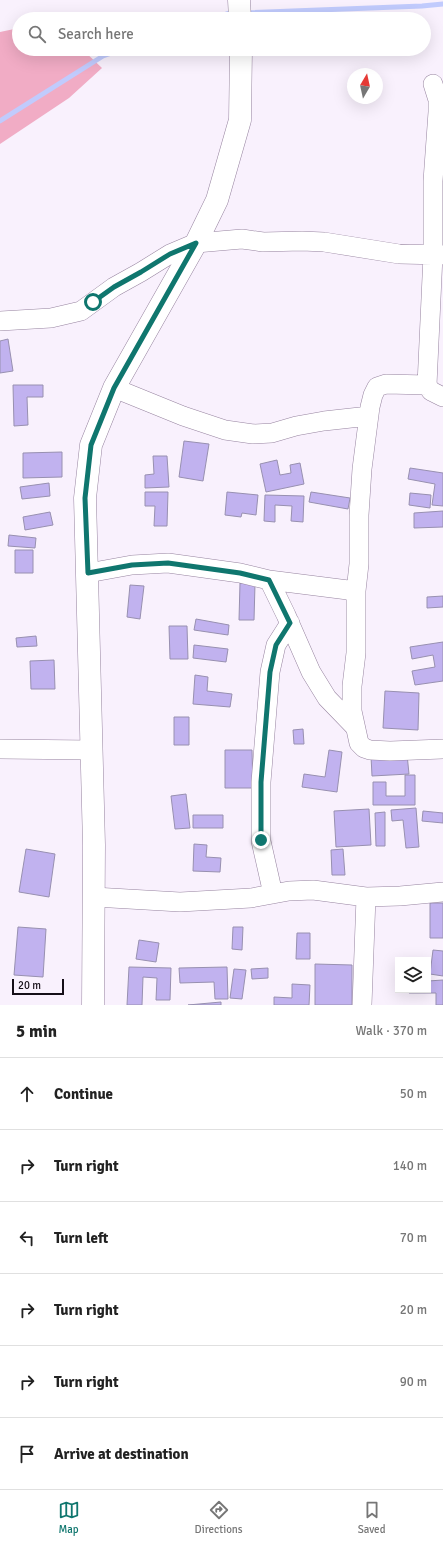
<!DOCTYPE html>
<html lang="en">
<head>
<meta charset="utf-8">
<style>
	:root { --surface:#fff; --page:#f6f6f6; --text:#222; --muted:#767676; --line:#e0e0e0; --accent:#0f766e }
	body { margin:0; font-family:Signika,sans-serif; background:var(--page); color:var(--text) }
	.controls { position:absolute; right:12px; bottom:12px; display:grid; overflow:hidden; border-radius:0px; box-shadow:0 4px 16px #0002 }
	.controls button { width:36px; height:36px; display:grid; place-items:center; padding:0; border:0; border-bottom:1px solid var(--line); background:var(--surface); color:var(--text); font:20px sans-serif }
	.compass { position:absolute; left:347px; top:68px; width:36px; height:36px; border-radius:50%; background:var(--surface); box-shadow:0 4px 16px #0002; rotate:9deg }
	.scale { position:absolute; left:12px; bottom:10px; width:52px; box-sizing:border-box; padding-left:4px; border:2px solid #150e18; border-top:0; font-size:11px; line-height:14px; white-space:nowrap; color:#150e18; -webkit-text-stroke:3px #f9f1fd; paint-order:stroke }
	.stop { position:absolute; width:12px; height:12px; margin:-9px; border:3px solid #0f766e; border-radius:50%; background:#fff }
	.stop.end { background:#0f766e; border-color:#fff; box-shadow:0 1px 4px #0008 }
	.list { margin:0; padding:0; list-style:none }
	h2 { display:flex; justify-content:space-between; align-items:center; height:52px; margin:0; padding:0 16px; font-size:17px }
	h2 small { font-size:13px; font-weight:400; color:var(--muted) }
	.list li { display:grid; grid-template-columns:26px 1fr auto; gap:12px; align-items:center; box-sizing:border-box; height:72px; padding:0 16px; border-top:1px solid var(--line) }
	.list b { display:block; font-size:15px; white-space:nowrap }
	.list em { font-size:13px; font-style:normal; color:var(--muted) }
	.icon { flex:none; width:22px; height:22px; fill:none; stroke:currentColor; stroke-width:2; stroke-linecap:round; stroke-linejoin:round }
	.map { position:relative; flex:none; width:443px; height:1005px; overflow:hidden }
	.search { position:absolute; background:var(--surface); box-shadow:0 4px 16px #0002; left:12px; right:12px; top:12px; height:44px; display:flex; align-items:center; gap:10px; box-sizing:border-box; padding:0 14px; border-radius:22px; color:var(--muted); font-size:15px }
	.sheet { height:484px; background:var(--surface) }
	nav { display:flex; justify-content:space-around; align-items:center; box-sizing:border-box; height:56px; border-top:1px solid var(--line); background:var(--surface); font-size:11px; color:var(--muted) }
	nav a { display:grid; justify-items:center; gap:2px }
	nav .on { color:var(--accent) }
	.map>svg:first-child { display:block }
</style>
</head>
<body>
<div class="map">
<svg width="443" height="1005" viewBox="0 0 443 1005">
	<rect width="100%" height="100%" fill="#f9f1fd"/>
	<path fill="#f1acc5" d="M19 28V49H82L102 68 69 98 0 144V32Z"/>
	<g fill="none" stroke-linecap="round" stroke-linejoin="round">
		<path stroke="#c1cbfd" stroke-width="5" d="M244 13 422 6 443 4
			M212 19 229 13H234
			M0 121 103 56 123 49"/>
	</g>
	<path fill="#c1b2ef" stroke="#9890b0" d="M8 339 13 371 0 373V341Z
		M13 385H43V397H27L28 425 14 426Z
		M184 441 209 444 203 481 179 477Z
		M62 452V477L23 478V453Z
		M153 456H167L169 487 145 488V475L154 474Z
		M277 460 280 475 291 473 290 465 300 463 304 484 266 492 260 464Z
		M410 468 443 473V506L432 505 435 484 408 479Z
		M49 483 50 496 22 499 20 487Z
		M145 492H168L167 526H154L155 506H145Z
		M227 492 258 495 256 515 242 513 241 517 225 515Z
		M311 492 350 498 348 509 309 502Z
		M410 493 431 495 430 508 409 505Z
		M265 495 304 496 303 522 291 521 292 506 275 505V522L264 521Z
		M443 511V527L414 528V513Z
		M50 512 53 525 25 530 23 517Z
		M9 535 36 538 35 548 8 546Z
		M15 550H33V573H15Z
		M240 583 255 584 254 620H239Z
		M130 585 144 586 140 619 127 617Z
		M443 596V607L427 608V597Z
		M196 619 229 625 228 635 194 630Z
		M169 626H187L188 659H170Z
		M36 636 37 646 17 647 16 638Z
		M443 642V681L415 685 412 671 435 667 433 655 412 659 410 647Z
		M194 645 228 649 226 662 193 658Z
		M54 660 55 689H31L30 661Z
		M195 675 208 677 207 691 232 694 230 707 193 704Z
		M385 691 419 693 418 730 383 728Z
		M174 717H189V745H174Z
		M303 729 304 744H294L293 730Z
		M225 750H252L253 788H225Z
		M329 750 342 752 337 792 302 787 304 774 325 777Z
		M407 754 409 774 372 776 371 756Z
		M405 775H415V805H373V782H386V796H405Z
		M186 794 190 828 175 829 171 796Z
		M416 808 419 847 406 848 403 820 392 821 391 810Z
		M369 809 371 845 336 847 334 811Z
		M423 811 443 813V823L422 821Z
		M385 812V846H376L375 813Z
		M193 815H223V828H193Z
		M194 844 207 845 206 857 221 858 220 872 193 871Z
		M26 849 55 854 49 897 19 892Z
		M343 849 345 875H332L331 850Z
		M430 903H443V938H430Z
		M18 927 46 929 43 977 14 975Z
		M233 927H243L242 950 232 949Z
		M297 933H310V959H296Z
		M139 940 159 943 156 962 136 959Z
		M433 950 443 951V976L430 974Z
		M315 964 352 965V1005H315Z
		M129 967 171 968 170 1000H156L157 978 143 977 142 1005H127Z
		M227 967 228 999H215L214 982 180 983 179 968Z
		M268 968V978L252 979 251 969Z
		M234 969 246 970 242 999 230 998Z
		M443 980V1005H436V993H409V990H428V981Z
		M292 984 310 985 309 1005H274V997L292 998Z
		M221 1002V1005H188Z"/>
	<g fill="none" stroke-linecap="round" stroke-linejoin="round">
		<g stroke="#9784a0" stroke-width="20">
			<path id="minor" d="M433 84 438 100V112L433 181V255L427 385 431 391 443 397
				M0 321 51 318 81 311 114 287 141 272 170 254 196 243 242 239 263 242 302 241 324 242 399 254 443 255
				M427 385 386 384 377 387 373 395 370 407 362 469 359 515V564L356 591V653L352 686V711L359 743 364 748 370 750 390 751 443 749
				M114 388 183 416 225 430 253 434 272 433 296 426 324 421 369 416
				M88 573 132 565 168 563 240 573 269 580 356 591
				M269 580 286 615 311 672 327 698 355 727
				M0 749 91 750
				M273 894 261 841V782L270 672 276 645 290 623
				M94 897 180 902 251 898 289 891 313 890 366 897 400 896 443 892
				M362 1005 366 897"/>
		</g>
		<g stroke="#9784a0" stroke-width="23">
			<path id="tertiary" d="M239 0 240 19
				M93 1005 94 845 85 498 91 445 114 388 196 243 217 200 240 120 241 49"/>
		</g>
		<use href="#minor" stroke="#fff" stroke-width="19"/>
		<use href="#tertiary" stroke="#fff" stroke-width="22"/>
	</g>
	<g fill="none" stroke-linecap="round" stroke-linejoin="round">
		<path stroke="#0f766e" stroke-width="5" d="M93 302 114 287 141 272 170 254 196 243 114 388 91 445 85 498 88 573 132 565 168 563 240 573 269 580 290 623 276 645 270 672 261 782V840"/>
	</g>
</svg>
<div class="controls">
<button><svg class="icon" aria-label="layers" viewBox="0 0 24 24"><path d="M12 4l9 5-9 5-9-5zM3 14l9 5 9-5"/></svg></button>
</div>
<svg class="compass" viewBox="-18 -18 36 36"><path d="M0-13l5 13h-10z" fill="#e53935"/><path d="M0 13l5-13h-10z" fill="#767676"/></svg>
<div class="scale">20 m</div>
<div class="stop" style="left:93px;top:302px"></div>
<div class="stop end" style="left:261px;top:840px"></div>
<div class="search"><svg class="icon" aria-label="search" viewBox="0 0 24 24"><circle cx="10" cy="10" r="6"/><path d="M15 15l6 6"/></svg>Search here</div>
</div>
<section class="sheet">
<h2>5 min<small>Walk · 370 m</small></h2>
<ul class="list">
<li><svg class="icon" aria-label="ahead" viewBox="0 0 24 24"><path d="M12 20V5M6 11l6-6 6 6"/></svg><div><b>Continue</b></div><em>50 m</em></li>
<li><svg class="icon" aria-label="right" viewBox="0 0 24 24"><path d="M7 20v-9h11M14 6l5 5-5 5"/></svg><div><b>Turn right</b></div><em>140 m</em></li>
<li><svg class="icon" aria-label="left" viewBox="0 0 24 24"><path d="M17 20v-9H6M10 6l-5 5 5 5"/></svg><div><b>Turn left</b></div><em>70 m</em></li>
<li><svg class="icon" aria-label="right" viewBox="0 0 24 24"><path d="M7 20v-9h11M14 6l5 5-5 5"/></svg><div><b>Turn right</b></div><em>20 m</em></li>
<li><svg class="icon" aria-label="right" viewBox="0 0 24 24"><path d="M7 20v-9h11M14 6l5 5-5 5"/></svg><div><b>Turn right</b></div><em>90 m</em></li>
<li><svg class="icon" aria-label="arrive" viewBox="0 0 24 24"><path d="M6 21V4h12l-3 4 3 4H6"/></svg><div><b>Arrive at destination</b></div></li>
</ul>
</section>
<nav>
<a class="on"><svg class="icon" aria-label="map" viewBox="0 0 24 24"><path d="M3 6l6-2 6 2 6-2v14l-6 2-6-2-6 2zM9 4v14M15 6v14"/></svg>Map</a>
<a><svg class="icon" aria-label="directions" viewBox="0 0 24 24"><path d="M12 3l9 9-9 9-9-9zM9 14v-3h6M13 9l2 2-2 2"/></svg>Directions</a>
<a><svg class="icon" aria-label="saved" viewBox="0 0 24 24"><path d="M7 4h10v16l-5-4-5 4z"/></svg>Saved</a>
</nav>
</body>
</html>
